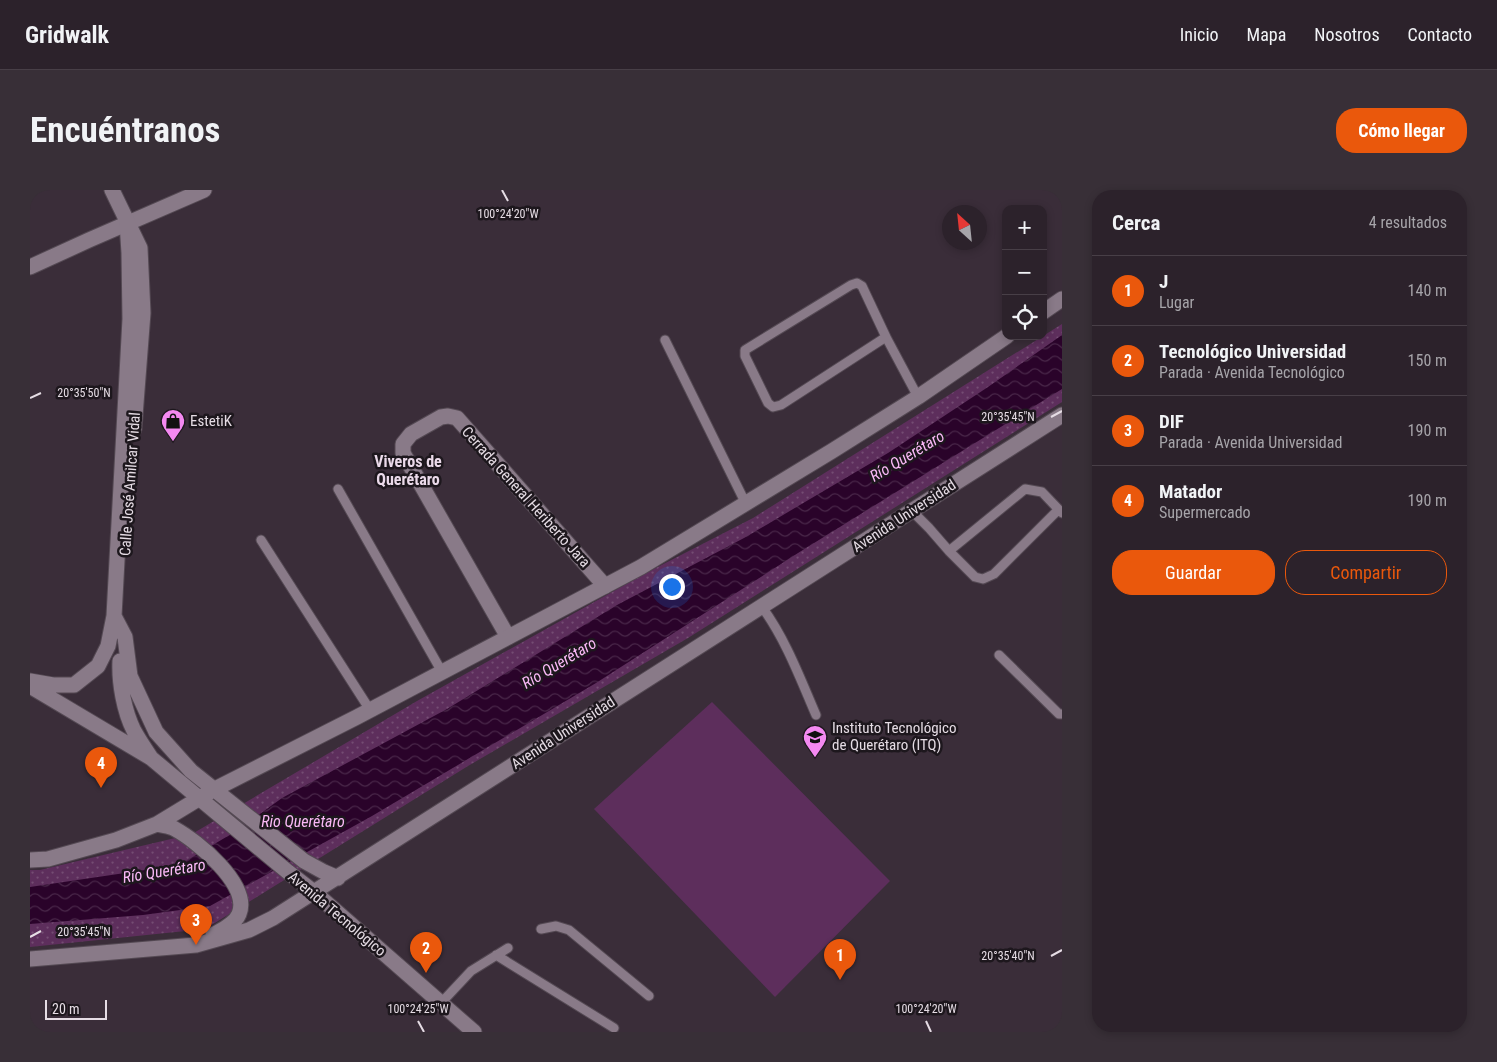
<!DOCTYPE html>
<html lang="es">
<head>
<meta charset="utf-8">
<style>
	:root { --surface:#2c222b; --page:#382f37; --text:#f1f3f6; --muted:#a6a4a9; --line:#483f47; --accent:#ea580c }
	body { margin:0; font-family:"Roboto Condensed",sans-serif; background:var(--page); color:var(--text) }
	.controls { position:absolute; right:15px; top:15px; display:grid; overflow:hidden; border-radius:10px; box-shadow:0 2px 8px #0003 }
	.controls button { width:45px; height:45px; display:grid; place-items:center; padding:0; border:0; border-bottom:1px solid var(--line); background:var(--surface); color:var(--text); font:25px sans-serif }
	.compass { position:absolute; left:912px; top:15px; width:45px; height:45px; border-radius:50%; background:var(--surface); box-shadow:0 2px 8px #0003; rotate:333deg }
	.scale { position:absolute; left:15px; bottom:12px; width:62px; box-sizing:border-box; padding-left:5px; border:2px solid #e5dce4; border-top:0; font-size:14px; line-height:18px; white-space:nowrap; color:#e5dce4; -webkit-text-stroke:4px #1d171d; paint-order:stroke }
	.you { position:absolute; left:641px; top:396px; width:18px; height:18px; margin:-12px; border:4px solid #fff; border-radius:50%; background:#1a73e8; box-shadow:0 0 0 8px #1a73e833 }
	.badge { display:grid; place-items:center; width:32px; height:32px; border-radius:50%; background:var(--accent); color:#fff; font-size:16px; font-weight:700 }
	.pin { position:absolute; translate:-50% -41px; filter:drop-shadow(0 1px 2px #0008) }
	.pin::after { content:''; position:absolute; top:26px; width:18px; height:15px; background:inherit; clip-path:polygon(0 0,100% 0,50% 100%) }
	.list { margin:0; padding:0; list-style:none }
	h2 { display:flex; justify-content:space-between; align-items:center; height:65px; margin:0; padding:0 20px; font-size:21px }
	h2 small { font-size:16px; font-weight:400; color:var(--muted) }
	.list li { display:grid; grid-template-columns:32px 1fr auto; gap:15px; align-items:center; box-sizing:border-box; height:70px; padding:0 20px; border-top:1px solid var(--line) }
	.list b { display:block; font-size:19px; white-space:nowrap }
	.list p { margin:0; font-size:16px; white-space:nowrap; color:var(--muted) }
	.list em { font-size:16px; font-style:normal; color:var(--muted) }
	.actions { display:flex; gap:10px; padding:15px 20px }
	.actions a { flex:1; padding:11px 0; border:1px solid var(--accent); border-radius:20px; text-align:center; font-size:18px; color:var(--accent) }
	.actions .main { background:var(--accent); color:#fff }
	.icon { flex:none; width:28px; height:28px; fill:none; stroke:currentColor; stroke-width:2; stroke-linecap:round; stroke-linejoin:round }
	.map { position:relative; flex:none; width:1032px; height:842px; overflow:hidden; border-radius:20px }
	header { display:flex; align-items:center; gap:30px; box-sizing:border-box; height:70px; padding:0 25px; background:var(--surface); border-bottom:1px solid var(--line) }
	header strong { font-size:24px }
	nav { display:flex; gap:28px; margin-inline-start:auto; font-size:18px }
	.intro { display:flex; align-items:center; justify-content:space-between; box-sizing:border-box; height:120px; padding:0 30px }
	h1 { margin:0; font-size:35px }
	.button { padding:12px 22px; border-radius:20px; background:var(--accent); color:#fff; font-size:18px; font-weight:700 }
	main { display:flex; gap:30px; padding:0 30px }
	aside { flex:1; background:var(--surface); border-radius:20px; box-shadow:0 2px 8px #0003 }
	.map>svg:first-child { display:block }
</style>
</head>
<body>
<header>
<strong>Gridwalk</strong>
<nav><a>Inicio</a><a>Mapa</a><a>Nosotros</a><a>Contacto</a></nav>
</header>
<div class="intro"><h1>Encuéntranos</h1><a class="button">Cómo llegar</a></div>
<main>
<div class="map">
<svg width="1032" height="842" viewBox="0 0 1032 842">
	<defs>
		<pattern id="garden-dots" width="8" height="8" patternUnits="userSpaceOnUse" patternTransform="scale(1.25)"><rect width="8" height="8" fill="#5d2e5c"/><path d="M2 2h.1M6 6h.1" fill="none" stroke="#744c73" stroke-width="1.8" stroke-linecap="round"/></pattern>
		<pattern id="water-waves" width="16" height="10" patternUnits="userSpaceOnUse" patternTransform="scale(1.25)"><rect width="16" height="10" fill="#2a032a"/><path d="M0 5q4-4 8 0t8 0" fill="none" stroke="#492749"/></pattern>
	</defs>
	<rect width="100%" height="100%" fill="#3a2d39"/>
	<path fill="#5d2e5c" d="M682 512 860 691 745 807 564 619Z"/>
	<path fill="url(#garden-dots)" d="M1032 134V212L658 448 438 576 175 739 0 757V680H10L162 644 387 511 616 383 723 328Z"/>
	<path fill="url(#water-waves)" d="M1032 145V199L768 363 566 493 342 626 180 716 113 725 0 734V697L149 675 208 640 252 608 417 519 587 415 714 348 858 263 958 197Z"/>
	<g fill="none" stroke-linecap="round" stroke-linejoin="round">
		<g stroke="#544953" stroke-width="11">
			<path id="lane" d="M827 93 832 96 856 147 751 215 743 217 738 213 715 166V160L821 95Z
				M856 147 888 207
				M635 150 716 314
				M308 299 412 482
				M882 321 899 338 919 361 995 299 1012 302 1032 323
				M231 350 340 520
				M919 361 945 387 953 389 964 384 1028 320
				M732 417C756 450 770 488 786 525
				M969 465 1029 524H1032
				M511 739 526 736 539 740 619 806
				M466 765 584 838
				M411 813 441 781 478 758"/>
		</g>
		<g stroke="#544953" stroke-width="17">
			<path id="street" d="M0 77 59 50 174 0
				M478 447 373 263V254L381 244 411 227 418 226 427 228 575 396"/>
		</g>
		<g stroke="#544953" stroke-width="17">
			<path id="secondary" d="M82 0 110 58 113 123 104 239
				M97 33 99 63 100 129 84 426 95 447 100 486 126 542 161 581 274 671 294 682 308 688
				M1013 122 1032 109
				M90 471C89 493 94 521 104 541 109 550 115 559 121 568
				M0 491 23 495H44L68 476 78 456 84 426
				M0 496 121 568 258 682 285 703 444 842
				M127 634C133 636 140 636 145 639 167 651 221 695 209 724 205 734 192 740 183 745
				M0 670 18 669 86 650 127 634 183 600 327 527 611 377 802 261 888 207 977 146
				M0 769 166 755 219 740 243 728 1032 225"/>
		</g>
		<use href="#lane" stroke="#897a88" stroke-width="9"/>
		<use href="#street" stroke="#897a88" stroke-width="15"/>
		<use href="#secondary" stroke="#897a88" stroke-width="15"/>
	</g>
	<path fill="none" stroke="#e5dce4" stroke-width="2" d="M472 0 478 11M0 208 11 203M1021 227 1032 221M0 747 11 741M1021 766 1032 760M388 831 394 842M896 831 901 842"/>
	<defs>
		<g id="shop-pin" transform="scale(1.25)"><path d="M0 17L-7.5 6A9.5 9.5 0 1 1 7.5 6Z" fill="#f489f1" stroke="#1d171d"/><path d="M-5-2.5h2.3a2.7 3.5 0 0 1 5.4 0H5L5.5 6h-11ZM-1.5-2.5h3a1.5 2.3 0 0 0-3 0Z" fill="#111"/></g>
		<g id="university-pin" transform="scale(1.25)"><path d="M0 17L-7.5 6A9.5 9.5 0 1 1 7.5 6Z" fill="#f489f1" stroke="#1d171d"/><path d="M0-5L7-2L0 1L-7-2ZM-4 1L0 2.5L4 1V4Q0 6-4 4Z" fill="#111"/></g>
	</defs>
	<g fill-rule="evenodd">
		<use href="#shop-pin" x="143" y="231"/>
		<use href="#university-pin" x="785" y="547"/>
	</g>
	<g text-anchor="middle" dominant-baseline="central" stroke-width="5" stroke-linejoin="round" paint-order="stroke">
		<g font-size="15" fill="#e5dce4" stroke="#1d171d" text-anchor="start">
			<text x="160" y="231">EstetiK</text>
			<text x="802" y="538">Instituto Tecnológico<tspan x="802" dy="17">de Querétaro (ITQ)</tspan></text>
		</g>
		<g font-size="15" fill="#e5dce4" stroke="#1d171d">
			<text transform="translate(100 294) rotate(-86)">Calle José Amilcar Vidal</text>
			<text transform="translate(496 307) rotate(48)">Cerrada General Heriberto Jara</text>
			<text transform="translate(874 326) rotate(-33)">Avenida Universidad</text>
			<text transform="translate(533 543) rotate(-33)">Avenida Universidad</text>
			<text transform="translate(307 724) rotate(40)">Avenida Tecnológico</text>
		</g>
		<g font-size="16" font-style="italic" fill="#fab9f7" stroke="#1d171d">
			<text transform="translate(877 266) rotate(-31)">Río Querétaro</text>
			<text transform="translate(529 473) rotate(-31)">Río Querétaro</text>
			<text x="273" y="631">Rio Querétaro</text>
			<text transform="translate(134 681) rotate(-9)">Río Querétaro</text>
		</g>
		<g font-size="16" font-weight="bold" fill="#ebdaea" stroke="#1d171d">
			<text x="378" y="271">Viveros de<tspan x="378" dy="18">Querétaro</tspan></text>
		</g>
	</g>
	<g font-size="12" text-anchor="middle" fill="#e5dce4" stroke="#1d171d" stroke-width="5" stroke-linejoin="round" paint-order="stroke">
		<text x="478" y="28">100°24'20"W</text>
		<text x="54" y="207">20°35'50"N</text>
		<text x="978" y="231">20°35'45"N</text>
		<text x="54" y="746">20°35'45"N</text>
		<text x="978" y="770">20°35'40"N</text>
		<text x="388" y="823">100°24'25"W</text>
		<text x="896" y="823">100°24'20"W</text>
	</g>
</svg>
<div class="controls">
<button>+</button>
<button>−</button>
<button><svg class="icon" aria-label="locate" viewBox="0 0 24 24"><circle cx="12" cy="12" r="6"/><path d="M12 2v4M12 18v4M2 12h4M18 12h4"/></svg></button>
</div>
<svg class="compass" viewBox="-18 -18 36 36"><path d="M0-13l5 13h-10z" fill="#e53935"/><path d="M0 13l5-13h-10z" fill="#a6a4a9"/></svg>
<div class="scale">20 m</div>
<div class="you"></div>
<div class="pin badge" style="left:810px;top:790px">1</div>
<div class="pin badge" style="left:396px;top:783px">2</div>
<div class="pin badge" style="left:166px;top:755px">3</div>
<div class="pin badge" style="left:71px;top:598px">4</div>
</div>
<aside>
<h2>Cerca<small>4 resultados</small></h2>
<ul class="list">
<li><span class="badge">1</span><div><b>J</b><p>Lugar</p></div><em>140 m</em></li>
<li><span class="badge">2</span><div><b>Tecnológico Universidad</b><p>Parada · Avenida Tecnológico</p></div><em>150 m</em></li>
<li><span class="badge">3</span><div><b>DIF</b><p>Parada · Avenida Universidad</p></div><em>190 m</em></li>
<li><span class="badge">4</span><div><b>Matador</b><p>Supermercado</p></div><em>190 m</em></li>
</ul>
<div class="actions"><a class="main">Guardar</a><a>Compartir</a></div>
</aside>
</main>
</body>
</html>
